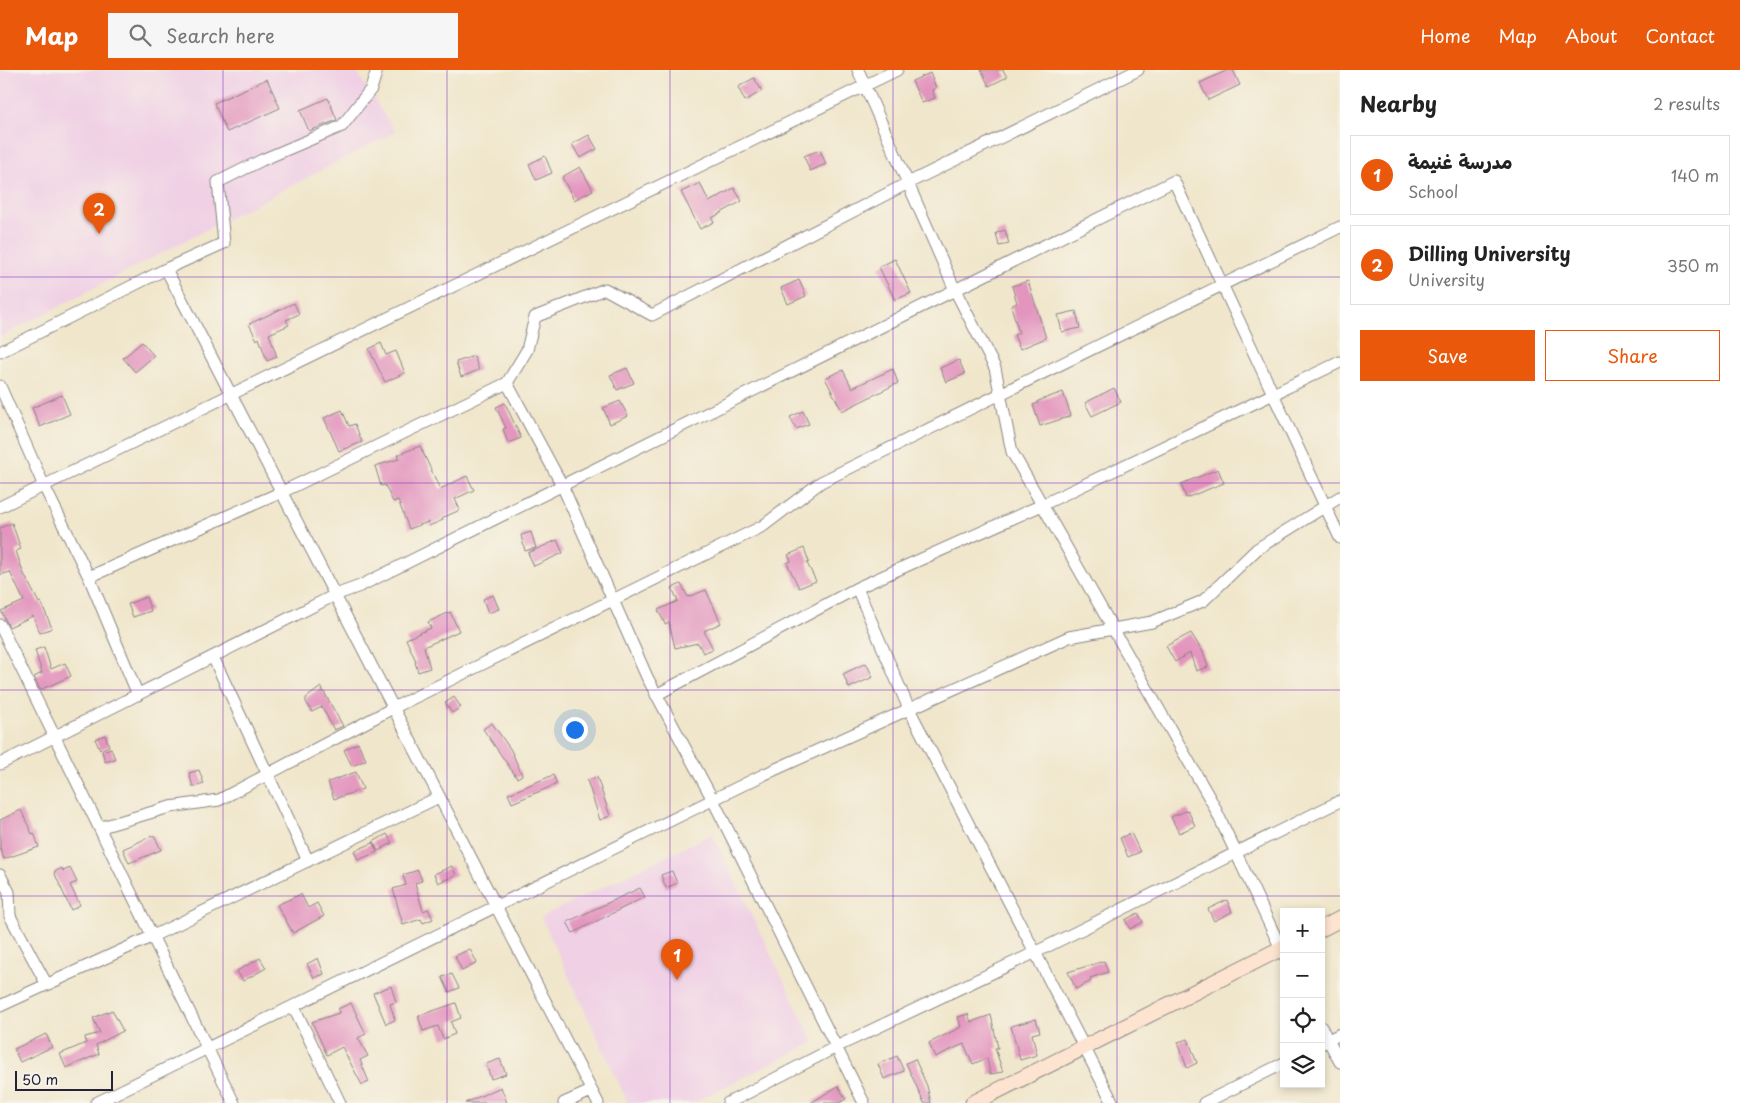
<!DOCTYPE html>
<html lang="en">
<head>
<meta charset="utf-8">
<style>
	:root { --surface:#fff; --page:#f6f6f6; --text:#222; --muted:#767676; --line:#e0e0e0; --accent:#ea580c }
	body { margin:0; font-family:"Playpen Sans","Playpen Sans Arabic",sans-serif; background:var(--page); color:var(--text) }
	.controls { position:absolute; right:15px; bottom:15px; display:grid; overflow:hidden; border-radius:0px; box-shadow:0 2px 8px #0003 }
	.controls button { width:45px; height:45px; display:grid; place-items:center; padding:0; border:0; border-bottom:1px solid var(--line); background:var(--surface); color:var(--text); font:25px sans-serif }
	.scale { position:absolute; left:15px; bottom:12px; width:98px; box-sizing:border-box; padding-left:5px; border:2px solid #22223b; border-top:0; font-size:14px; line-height:18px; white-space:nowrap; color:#22223b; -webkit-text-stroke:4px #f7f3e8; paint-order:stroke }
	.you { position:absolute; left:574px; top:659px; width:18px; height:18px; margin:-12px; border:4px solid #fff; border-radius:50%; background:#1a73e8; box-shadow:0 0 0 8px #1a73e833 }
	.badge { display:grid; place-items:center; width:32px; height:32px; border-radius:50%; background:var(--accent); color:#fff; font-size:16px; font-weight:700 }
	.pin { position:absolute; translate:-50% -41px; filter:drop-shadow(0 1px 2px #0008) }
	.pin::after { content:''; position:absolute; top:26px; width:18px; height:15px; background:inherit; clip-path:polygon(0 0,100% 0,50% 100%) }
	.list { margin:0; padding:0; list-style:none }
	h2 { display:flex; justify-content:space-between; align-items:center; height:65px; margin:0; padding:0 20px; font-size:21px }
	h2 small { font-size:16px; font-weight:400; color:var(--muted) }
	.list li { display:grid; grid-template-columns:32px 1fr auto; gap:15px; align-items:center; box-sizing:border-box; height:80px; margin:0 10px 10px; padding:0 10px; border:1px solid var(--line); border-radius:0px }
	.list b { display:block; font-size:19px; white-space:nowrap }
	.list p { margin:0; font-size:16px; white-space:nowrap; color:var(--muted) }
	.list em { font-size:16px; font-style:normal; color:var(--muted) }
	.actions { display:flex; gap:10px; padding:15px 20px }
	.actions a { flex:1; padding:11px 0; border:1px solid var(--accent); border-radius:0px; text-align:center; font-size:18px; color:var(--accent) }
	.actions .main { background:var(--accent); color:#fff }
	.icon { flex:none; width:28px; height:28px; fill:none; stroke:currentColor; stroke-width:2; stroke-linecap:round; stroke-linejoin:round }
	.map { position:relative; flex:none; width:1340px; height:1033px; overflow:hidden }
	header { display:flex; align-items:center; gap:30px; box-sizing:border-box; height:70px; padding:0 25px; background:var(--accent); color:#fff }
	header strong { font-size:24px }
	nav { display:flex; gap:28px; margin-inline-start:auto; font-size:18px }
	.search { width:350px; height:45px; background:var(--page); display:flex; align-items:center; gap:12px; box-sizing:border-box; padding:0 18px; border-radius:0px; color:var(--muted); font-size:19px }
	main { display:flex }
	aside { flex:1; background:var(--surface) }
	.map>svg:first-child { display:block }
</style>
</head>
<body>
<header>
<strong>Map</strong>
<div class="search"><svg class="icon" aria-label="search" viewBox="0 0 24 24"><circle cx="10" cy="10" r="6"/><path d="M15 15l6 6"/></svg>Search here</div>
<nav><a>Home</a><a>Map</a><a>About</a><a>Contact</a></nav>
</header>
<main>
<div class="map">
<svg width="1340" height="1033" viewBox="0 0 1340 1033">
	<rect width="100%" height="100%" fill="#f7f3e8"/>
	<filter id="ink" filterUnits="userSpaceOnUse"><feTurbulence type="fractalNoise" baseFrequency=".02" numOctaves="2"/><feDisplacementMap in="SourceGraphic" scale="10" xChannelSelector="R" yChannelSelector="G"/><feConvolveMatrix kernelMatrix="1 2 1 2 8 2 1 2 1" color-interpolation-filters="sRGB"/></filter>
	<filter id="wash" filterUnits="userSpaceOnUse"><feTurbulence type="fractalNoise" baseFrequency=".0096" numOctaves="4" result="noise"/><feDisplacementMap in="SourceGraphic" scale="20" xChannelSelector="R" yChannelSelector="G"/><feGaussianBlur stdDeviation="1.12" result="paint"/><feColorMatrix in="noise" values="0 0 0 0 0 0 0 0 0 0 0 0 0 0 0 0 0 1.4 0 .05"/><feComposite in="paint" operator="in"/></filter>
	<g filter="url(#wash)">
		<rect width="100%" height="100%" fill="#f0e6cb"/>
		<path fill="#f0d0e5" d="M0 0H356L395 62 0 267Z
			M712 764 814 972 692 1033H628L541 847Z"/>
		<g id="blocks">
			<path fill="#e395be" d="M981 0H1003L1007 7 989 16Z
				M1228 0H1233L1240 15 1208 30 1200 13Z
				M930 3 936 18 932 20 935 28 922 33 912 11Z
				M754 8 762 21 745 31 738 17Z
				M267 9 280 38 227 62 214 33Z
				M328 28 337 50 309 61 300 40Z
				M589 65 597 79 580 88 572 74Z
				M820 80 826 94 810 101 804 86Z
				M545 86 552 103 536 110 529 94Z
				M580 97 593 120 574 130 562 107Z
				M700 113 709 132 734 118 742 131 712 148 714 152 700 159 681 122Z
				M1005 160 1009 174 999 176 996 163Z
				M895 189 911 223 895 230 879 197Z
				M799 210 806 226 788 234 781 218Z
				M1028 211 1046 268 1020 279 1014 265 1019 263 1011 236 1017 233 1012 216Z
				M294 233 299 244 286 250 289 255 269 264 277 287 267 291 259 268 257 270 249 254Z
				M1076 241 1080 258 1062 262 1058 245Z
				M142 272 154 286 135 302 123 288Z
				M381 273 386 285 396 281 405 303 385 312 369 279Z
				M474 286 479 300 461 307 456 292Z
				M959 290 965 304 946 312 940 298Z
				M627 298 634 313 617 320 610 305Z
				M893 299 898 313 842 341 825 308 843 300 852 318Z
				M1114 318 1121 332 1092 346 1085 333Z
				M1063 322 1071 346 1040 356 1033 335 1038 333V331Z
				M62 325 70 344 40 357 32 338Z
				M620 331 628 346 610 354 603 338Z
				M505 333 521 368 508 373 503 359 506 358 496 337Z
				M342 340 349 356 355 354 362 372 339 381 324 348Z
				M803 341 809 354 796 359 790 347Z
				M420 376 440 419 467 406 474 420 455 429 460 440 442 448 443 450 429 456 428 452 409 459 398 430 393 432 385 415 381 416 375 396 399 389 397 385Z
				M1218 399 1224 413 1186 428 1181 414Z
				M12 453 21 479 16 481 23 502 39 533 41 532 52 558 40 563 33 546 9 557 1 541 24 531 10 502 0 505V458Z
				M531 462 536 478 525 481 521 465Z
				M557 470 563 483 534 496 528 483Z
				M804 478 809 492 807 493 816 511 799 518 787 493 791 491 788 485Z
				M681 514 688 527 706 520 721 553 704 561 713 579 703 583 698 573 675 578 669 552 665 554 658 540 678 531 672 518Z
				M493 525 499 539 488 543 483 529Z
				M146 527 151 541 133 547 128 534Z
				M450 542 459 561 424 577 430 598 418 602 415 592 416 591 406 569 431 558 428 552Z
				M1191 563 1203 582 1208 597 1196 601 1190 583 1175 592 1166 576Z
				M44 577 51 599 65 593 71 606 40 620 34 607 42 603 35 580Z
				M866 593 873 607 849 618 843 604Z
				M321 617 343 656 334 660 322 637 312 642 306 632V628Z
				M454 627 461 637 452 643 445 633Z
				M492 653 511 680 522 705 517 708 483 659Z
				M105 665 109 676 100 680 95 669Z
				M358 673 366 690 352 696 344 680Z
				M111 678 115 689 105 692 102 681Z
				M199 700 204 714 193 717 189 703Z
				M356 702 363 719 334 729 328 712Z
				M553 705 557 714 512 733 508 724Z
				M597 707 610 746 600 750 587 710Z
				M21 740 32 764 34 763 39 777 4 789 0 777V750Z
				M1188 740 1195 756 1179 763 1171 747Z
				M1131 763 1140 782 1128 787 1120 768Z
				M387 764 392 773 378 781 373 772Z
				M154 765 161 780 129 793 123 779Z
				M373 773 377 782 358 790 354 781Z
				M452 796 456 805 438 813 434 804Z
				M62 798 63 801 70 798 77 812 70 815 80 835 71 840 54 802Z
				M418 800 422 811 415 813 423 841 428 839 433 849 423 853 421 849 403 855 393 819 406 815 403 805Z
				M672 801 677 813 666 818 661 805Z
				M640 818 645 827 573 863 567 852Z
				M301 824 308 838 317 833 324 846 293 863 277 835Z
				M1227 830 1232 842 1214 851 1208 839Z
				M1138 843 1143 852 1130 859 1125 850Z
				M470 879 477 893 462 901 455 886Z
				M260 888 266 898 243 911 237 901Z
				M318 888 324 904 314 908 307 894Z
				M1104 891 1108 902 1090 908 1091 911 1076 919 1068 902Z
				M452 904 459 918 449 922 442 907Z
				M391 916 396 932 390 934 395 950 386 954 373 923Z
				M351 933 366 964 358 968 368 986 360 990 369 1012 362 1015 342 977 327 985 312 952 339 943 338 939Z
				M456 933 461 948 451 952 455 964 443 969 438 956 423 961 418 946Z
				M112 940 123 961 96 975 99 984 66 998 60 984 86 973 85 967 100 963 93 948Z
				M968 944 971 952 991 945 998 978H995L1003 1002 990 1004 987 988 973 994 964 974 935 987 929 973 961 957 958 947Z
				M1036 949 1040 962 1032 964 1037 985 1020 990 1011 956Z
				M46 964 52 977 20 992 14 979Z
				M1188 969 1197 993 1187 998 1178 972Z
				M897 986 904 1001 884 1009 878 994Z
				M500 989 506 1004 491 1009 486 994Z
				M915 989 927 1016 931 1033H924L906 993Z
				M838 1016 846 1029 839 1033H811Z
				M501 1017 507 1033H465Z"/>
		</g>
	</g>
	<g filter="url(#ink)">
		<use href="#blocks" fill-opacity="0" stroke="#898483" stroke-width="1"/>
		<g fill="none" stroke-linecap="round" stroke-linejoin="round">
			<g stroke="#898483" stroke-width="13">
				<path id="street" d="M858 0 955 220 995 298 1012 382 1213 734 1284 885
					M166 199 598 1033
					M0 282 166 199 224 173 218 112 262 90 342 56 371 19 377 0
					M507 313 562 415 647 607 713 730 864 1033
					M0 316 44 416 89 507 138 625
					M0 437 897 0
					M89 507 282 422 507 313 527 280 535 247 605 219 652 245 908 113 1138 0
					M857 518 909 639 1113 1033
					M0 555 234 1033
					M213 587 308 791
					M656 625 857 518 1042 435 1340 292
					M0 694 335 525 360 516 1174 111 1340 468
					M101 761 105 756 170 737 219 730 393 638 763 456 821 412 1340 157
					M0 805 9 822 10 846 47 915
					M0 936 153 866 439 727
					M294 937 340 1033
					M1321 957 1340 992
					M1321 974 1340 964
					M96 1033 765 704 1069 567 1152 552 1203 531 1257 479 1340 427
					M564 1033 591 1021
					M728 1033 836 977 1036 882 1340 731
					M1204 1033 1284 993"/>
			</g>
			<g stroke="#898483" stroke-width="17">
				<path id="secondary" d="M1321 859 1340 849
					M973 1033 1284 877"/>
			</g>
			<use href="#street" stroke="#fff" stroke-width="11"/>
			<use href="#secondary" stroke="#fde4d0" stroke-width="15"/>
		</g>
	</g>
	<path fill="none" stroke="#7b2cbf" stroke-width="1" stroke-opacity="0.55" d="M223 0V1033M447 0V1033M670 0V1033M893 0V1033M1117 0V1033M0 207H1340M0 413H1340M0 620H1340M0 826H1340"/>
</svg>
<div class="controls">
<button>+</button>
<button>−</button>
<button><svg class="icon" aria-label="locate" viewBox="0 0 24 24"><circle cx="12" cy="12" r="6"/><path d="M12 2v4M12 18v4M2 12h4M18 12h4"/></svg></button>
<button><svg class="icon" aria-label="layers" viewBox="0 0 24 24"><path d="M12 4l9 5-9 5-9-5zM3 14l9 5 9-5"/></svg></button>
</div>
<div class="scale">50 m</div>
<div class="you"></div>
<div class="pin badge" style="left:677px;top:910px">1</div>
<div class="pin badge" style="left:99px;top:164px">2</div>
</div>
<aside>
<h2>Nearby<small>2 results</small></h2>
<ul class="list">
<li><span class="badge">1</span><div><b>مدرسة غنيمة</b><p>School</p></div><em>140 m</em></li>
<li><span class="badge">2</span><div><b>Dilling University</b><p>University</p></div><em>350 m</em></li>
</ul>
<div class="actions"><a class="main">Save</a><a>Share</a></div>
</aside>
</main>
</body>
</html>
